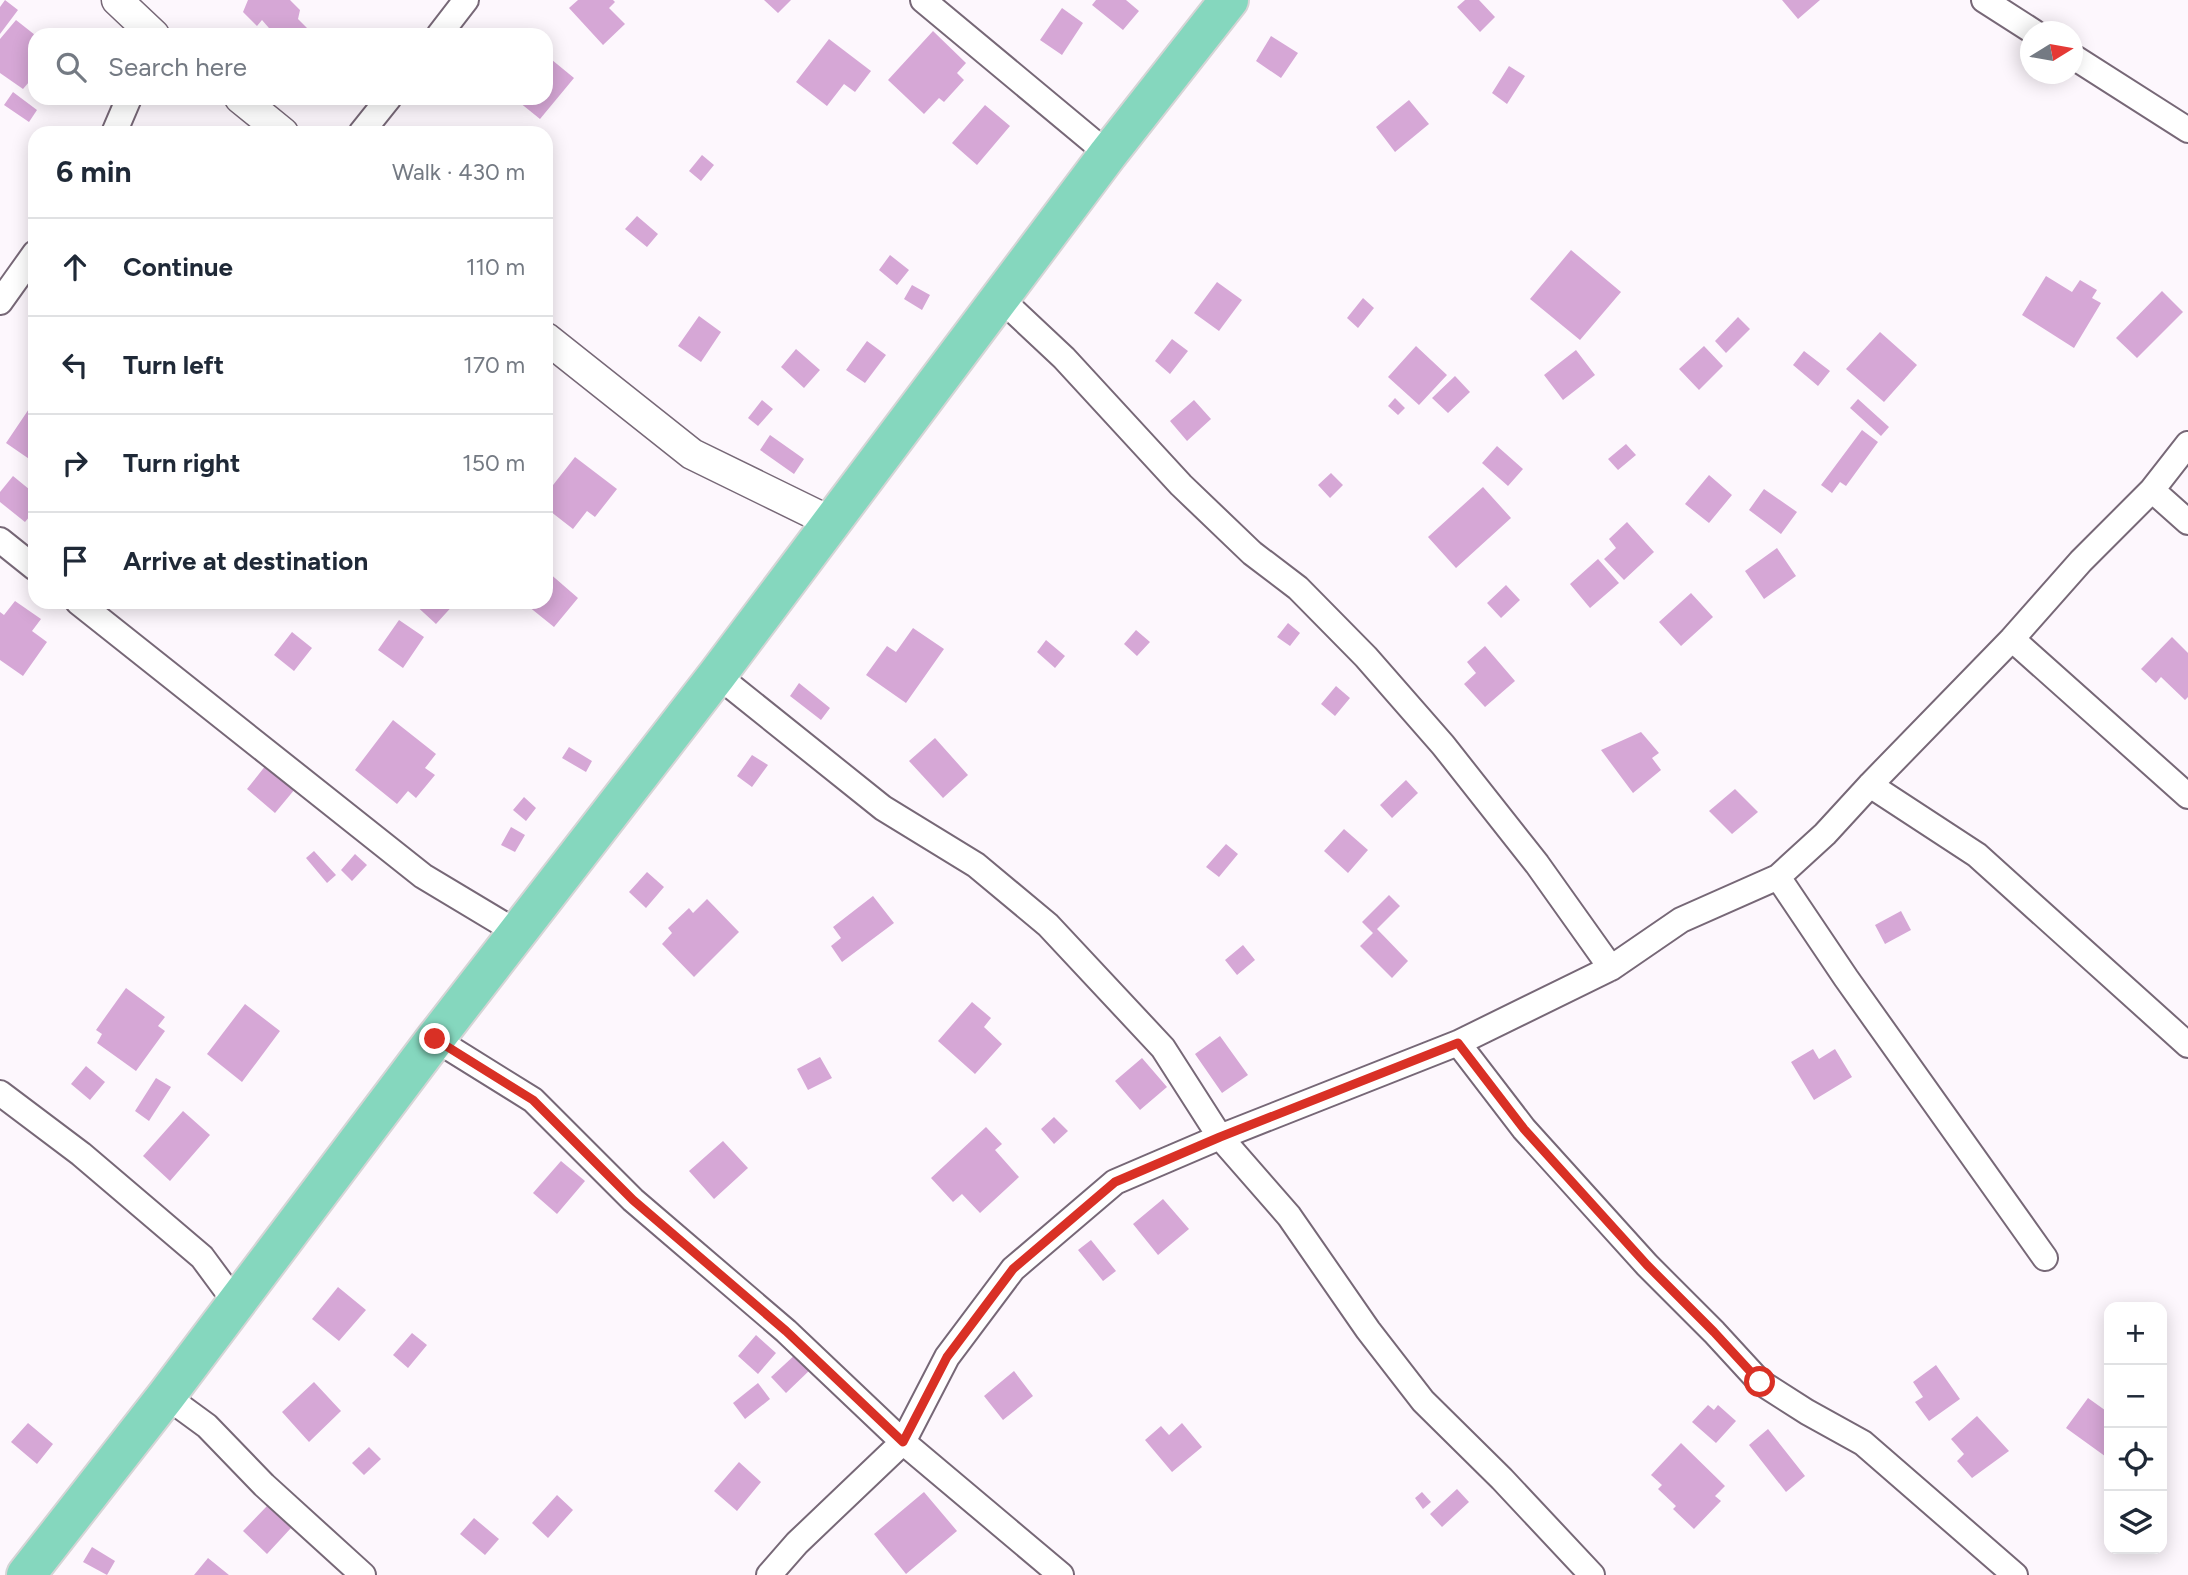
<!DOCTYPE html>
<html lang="en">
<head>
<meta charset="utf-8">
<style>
	:root { --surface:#fff; --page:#f6f6f7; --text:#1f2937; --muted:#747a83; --line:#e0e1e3 }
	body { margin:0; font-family:Figtree,sans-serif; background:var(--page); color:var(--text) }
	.controls { position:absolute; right:21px; bottom:21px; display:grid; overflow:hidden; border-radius:14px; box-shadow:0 4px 18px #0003 }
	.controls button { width:63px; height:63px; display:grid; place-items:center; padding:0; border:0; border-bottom:2px solid var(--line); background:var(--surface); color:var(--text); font:35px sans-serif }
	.compass { position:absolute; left:2020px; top:21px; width:63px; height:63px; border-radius:50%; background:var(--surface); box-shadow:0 4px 18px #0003; rotate:79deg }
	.stop { position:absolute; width:21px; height:21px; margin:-16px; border:5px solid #d93025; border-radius:50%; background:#fff }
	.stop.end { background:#d93025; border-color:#fff; box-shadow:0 2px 7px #0008 }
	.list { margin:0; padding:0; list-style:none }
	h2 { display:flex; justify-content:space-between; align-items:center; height:91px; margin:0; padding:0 28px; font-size:30px }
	h2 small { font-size:23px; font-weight:400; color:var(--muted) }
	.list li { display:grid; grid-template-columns:46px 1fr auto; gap:21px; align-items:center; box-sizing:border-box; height:98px; padding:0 28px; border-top:2px solid var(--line) }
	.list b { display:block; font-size:26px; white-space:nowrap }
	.list em { font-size:23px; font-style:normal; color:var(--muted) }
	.icon { flex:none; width:38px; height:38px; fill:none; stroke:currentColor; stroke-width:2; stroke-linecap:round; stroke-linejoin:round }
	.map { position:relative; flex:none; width:2188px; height:1575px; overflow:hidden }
	.search { position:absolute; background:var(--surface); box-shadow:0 4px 18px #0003; left:28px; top:28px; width:525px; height:77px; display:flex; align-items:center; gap:18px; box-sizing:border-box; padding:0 24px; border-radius:21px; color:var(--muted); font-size:26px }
	.panel { position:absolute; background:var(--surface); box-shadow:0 4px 18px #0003; left:28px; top:126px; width:525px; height:483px; border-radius:21px }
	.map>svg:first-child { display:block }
</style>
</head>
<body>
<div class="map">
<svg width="2188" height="1575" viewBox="0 0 2188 1575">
	<rect width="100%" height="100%" fill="#fdf7fd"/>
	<path fill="#d6a7d6" d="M5 0 18 10 0 34V7Z
		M248 0H290L300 10 298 19 314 35H275L262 20 257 26 243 12Z
		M578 0H613L615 2 609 8 625 24 603 45 569 8Z
		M764 0H791L778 13Z
		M1096 0H1126L1139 11 1123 30 1092 5Z
		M1465 0H1479L1495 17 1480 32 1457 7Z
		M1782 0H1820L1798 19Z
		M1062 8 1083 23 1062 55 1040 40Z
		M16 20 35 35V75L23 89 0 73V39Z
		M933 31 966 63 957 73 964 80 944 102 939 98 924 114 888 80Z
		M1271 36 1298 53 1281 78 1256 61Z
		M829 39 871 71 855 92 844 84 827 106 796 82Z
		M546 55 574 78 540 119 514 98H546Z
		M1509 66 1525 76 1507 104 1492 93Z
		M13 92 37 110 29 122 4 105Z
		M1409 100 1429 124 1395 152 1376 127Z
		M985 105 1010 126 977 165 952 143Z
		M702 155 714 165 701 181 689 171Z
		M637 216 658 234 647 247 625 229Z
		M1571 250 1621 292 1580 340 1530 299Z
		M890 255 909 270 897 285 879 270Z
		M2046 276 2072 292 2080 280 2097 290 2092 298 2101 303 2074 348 2022 315Z
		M1217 282 1242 300 1219 331 1194 313Z
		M912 285 930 295 922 310 904 299Z
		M2162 291 2183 312 2137 358 2116 338Z
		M1363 298 1374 308 1358 328 1347 318Z
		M699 316 721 332 701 362 678 346Z
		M1738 317 1750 329 1726 353 1715 341Z
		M1880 332 1917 365 1884 402 1846 369Z
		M1172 339 1188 351 1170 374 1155 361Z
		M867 341 886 355 865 383 846 370Z
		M1416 346 1447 375 1419 405 1388 377Z
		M1704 346 1723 366 1699 390 1679 369Z
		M796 349 820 370 804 388 781 367Z
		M1576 350 1595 375 1563 400 1544 375Z
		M1804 351 1830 371 1818 386 1793 365Z
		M1455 376 1470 392 1448 413 1432 398Z
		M1395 398 1405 408 1398 415 1388 406Z
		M1858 399 1889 427 1881 436 1850 408Z
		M35 400V463L6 443Z
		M762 400 773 409 758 426 748 418Z
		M1194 400 1211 419 1187 441 1170 421Z
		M1862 430 1878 442 1846 486 1840 482 1832 493 1821 485Z
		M770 435 804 459 794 474 760 450Z
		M1626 444 1636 455 1618 470 1608 459Z
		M1497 446 1523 469 1508 486 1482 463Z
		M575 457 617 489 595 517 587 511 573 529 546 508V494Z
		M1331 473 1343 485 1330 498 1318 485Z
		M1709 475 1732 495 1709 523 1685 504Z
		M13 476 35 494V510L25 522 0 502V492Z
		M1483 487 1511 518 1456 568 1428 537Z
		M1764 489 1797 512 1781 534 1749 510Z
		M1627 522 1654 552 1624 580 1604 559 1616 548 1609 539Z
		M1777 548 1796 576 1764 599 1745 571Z
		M1598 559 1619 583 1590 608 1570 584Z
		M548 572 578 598 554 627 523 602H546V574Z
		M1506 585 1520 600 1501 618 1487 603Z
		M1691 593 1713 617 1681 646 1659 622Z
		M15 601 41 619 32 631 47 642 23 676 0 660V612L4 615Z
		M412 602H456L436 624Z
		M399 620 424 637 403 668 378 650Z
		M1288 623 1300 633 1290 646 1277 637Z
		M913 628 944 649 906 703 866 675 887 646 896 652Z
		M1136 630 1150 642 1137 656 1124 644Z
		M292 632 312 648 294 671 274 655Z
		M2172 637 2188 653V697L2185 700 2161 677 2156 683 2141 669Z
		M1046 640 1065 656 1055 668 1037 652Z
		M1485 646 1515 681 1485 707 1464 684 1476 673 1467 662Z
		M799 683 830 708 821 720 790 696Z
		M1336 686 1350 698 1335 716 1321 704Z
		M393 720 436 754 425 768 435 775 416 798 408 791 397 804 355 770Z
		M1641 732 1659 753 1652 758 1661 770 1633 793 1601 750Z
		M935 738 968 775 943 798 909 761Z
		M569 747 592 761 586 772 562 758Z
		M752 755 768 765 752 787 737 776Z
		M270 760 295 789 275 813 247 789Z
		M1406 780 1418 793 1392 818 1380 805Z
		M1735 789 1758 812 1732 834 1709 811Z
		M524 797 536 808 526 821 513 810Z
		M511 827 525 835 515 852 501 845Z
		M1344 829 1368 850 1348 873 1324 851Z
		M1226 844 1238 854 1219 877 1206 867Z
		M314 851 336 875 327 883 306 858Z
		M355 854 367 865 352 881 341 870Z
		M647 872 664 887 646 908 629 892Z
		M1389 895 1400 906 1377 929 1408 961 1392 978 1360 946 1373 933 1362 922Z
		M873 896 894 923 842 962 831 946 841 938 833 927Z
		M707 899 739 932 694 977 662 944 672 933 668 928 689 908 693 913Z
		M1901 911 1911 930 1885 944 1875 925Z
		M1243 945 1255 960 1237 975 1225 960Z
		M126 988 165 1017 158 1026 165 1031 136 1071 97 1043 102 1034 96 1030Z
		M972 1002 991 1018 984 1027 1002 1044 975 1074 938 1041Z
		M245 1004 280 1031 242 1082 207 1054Z
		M1220 1036 1248 1075 1222 1093 1195 1054Z
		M1813 1049 1819 1059 1835 1049 1852 1077 1814 1100 1791 1062Z
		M820 1057 832 1078 808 1090 797 1069Z
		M1142 1058 1167 1087 1140 1110 1115 1081Z
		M86 1066 105 1082 90 1100 71 1084Z
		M156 1078 171 1087 149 1121 135 1111Z
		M183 1111 210 1135 170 1181 143 1156Z
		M1054 1117 1068 1131 1054 1144 1041 1129Z
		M986 1127 1002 1144 995 1150 1019 1177 980 1213 962 1194 953 1202 931 1178Z
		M723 1141 748 1168 714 1199 689 1171Z
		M561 1161 585 1181 557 1214 533 1193Z
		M1163 1199 1189 1229 1158 1255 1133 1224Z
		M1091 1240 1116 1271 1103 1281 1078 1250Z
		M338 1287 366 1310 339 1341 312 1319Z
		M412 1333 427 1345 408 1368 393 1355Z
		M756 1335 776 1353 758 1374 738 1356Z
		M797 1353 812 1368 786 1393 771 1377Z
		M1936 1365 1960 1399 1929 1421 1915 1402 1923 1397 1913 1382Z
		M1014 1371 1033 1396 1003 1420 984 1396Z
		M314 1382 341 1411 309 1442 282 1412Z
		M758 1383 770 1399 745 1419 733 1403Z
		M2088 1398 2109 1413V1459L2066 1428Z
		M1708 1405 1714 1410 1718 1405 1736 1421 1716 1443 1692 1422Z
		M1977 1416 2009 1451 1972 1478 1957 1461 1964 1454 1951 1439Z
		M28 1423 53 1444 37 1464 11 1442Z
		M1182 1423 1202 1447 1172 1472 1145 1440 1161 1426 1169 1435Z
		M1768 1429 1805 1476 1786 1492 1749 1445Z
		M1681 1443 1725 1486 1715 1496 1721 1501 1694 1529 1673 1509 1676 1506 1658 1489 1662 1485 1651 1475Z
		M369 1447 381 1459 364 1475 352 1463Z
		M739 1462 761 1482 737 1511 714 1491Z
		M1457 1489 1469 1502 1442 1527 1430 1514Z
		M924 1492 957 1531 906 1574 874 1534Z
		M1422 1492 1431 1502 1423 1509 1415 1498Z
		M557 1495 573 1510 548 1538 532 1523Z
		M267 1506 291 1528 267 1554 243 1531Z
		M474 1518 499 1539 485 1555 460 1534Z
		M92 1547 115 1561 107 1575 83 1562Z
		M208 1558 229 1575H194Z"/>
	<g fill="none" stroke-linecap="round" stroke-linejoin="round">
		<g stroke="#776877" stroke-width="28">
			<path id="minor" d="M923 0 1108 154
				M1984 0 2034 32
				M439 35 466 0
				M2072 56 2188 130
				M114 133 129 98
				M361 133 389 98
				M1001 299 1064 358 1181 485 1252 553 1298 588 1366 657 1443 745 1537 864 1611 968
				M0 302 35 253
				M2152 490 2188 522
				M0 540 35 568
				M78 602 423 876 518 933
				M2012 639 2188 796
				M717 675 883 808 976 865 1048 925 1163 1048 1220 1137 1289 1216 1368 1330 1423 1401 1502 1479 1592 1575
				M1870 785 1977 855 2188 1045
				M1778 877 1846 978 2045 1258
				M435 1039 533 1100 633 1200 786 1331 903 1442 1061 1575
				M1458 1043 1524 1129 1647 1265 1714 1332 1760 1382 1807 1412 1863 1443 2015 1575
				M0 1093 81 1154 202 1257 236 1303
				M166 1396 207 1426 264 1485 363 1575
				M769 1575 797 1543 903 1442 947 1357 1013 1269 1115 1182 1220 1137 1458 1043 1611 968 1681 920 1778 877 1825 834 1870 785 2012 639 2081 561 2152 490 2188 444"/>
		</g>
		<g stroke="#776877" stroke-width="33">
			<path id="tertiary" d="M117 0 154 35
				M240 98 283 133
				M546 338 692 454 831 522"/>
		</g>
		<g stroke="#d5d4d5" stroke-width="42">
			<path id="primary" d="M26 1575 166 1396 435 1039 717 675 1108 154 1229 0"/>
		</g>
		<use href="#minor" stroke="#fff" stroke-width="24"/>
		<use href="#tertiary" stroke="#fff" stroke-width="30"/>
		<use href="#primary" stroke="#85d7be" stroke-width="38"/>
	</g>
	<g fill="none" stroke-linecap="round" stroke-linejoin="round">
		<path stroke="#d93025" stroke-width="9" d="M435 1039 533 1100 633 1200 786 1331 903 1442 947 1357 1013 1269 1115 1182 1220 1137 1458 1043 1524 1129 1647 1265 1714 1332 1760 1382"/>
	</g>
</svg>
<div class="controls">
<button>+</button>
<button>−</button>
<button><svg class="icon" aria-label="locate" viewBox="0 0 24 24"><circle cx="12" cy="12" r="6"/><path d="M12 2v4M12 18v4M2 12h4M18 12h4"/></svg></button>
<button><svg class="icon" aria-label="layers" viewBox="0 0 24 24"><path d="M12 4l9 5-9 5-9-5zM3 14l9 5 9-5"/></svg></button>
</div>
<svg class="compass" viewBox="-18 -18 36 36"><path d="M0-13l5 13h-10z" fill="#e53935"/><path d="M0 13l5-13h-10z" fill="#747a83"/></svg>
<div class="stop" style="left:1760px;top:1382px"></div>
<div class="stop end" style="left:435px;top:1039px"></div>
<div class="search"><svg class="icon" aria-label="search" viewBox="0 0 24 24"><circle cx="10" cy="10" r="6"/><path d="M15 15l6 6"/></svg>Search here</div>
<section class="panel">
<h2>6 min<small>Walk · 430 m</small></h2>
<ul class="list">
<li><svg class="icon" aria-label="ahead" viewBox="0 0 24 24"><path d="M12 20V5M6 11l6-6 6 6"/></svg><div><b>Continue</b></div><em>110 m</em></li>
<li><svg class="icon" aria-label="left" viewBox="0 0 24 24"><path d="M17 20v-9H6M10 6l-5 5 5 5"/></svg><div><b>Turn left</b></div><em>170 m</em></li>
<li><svg class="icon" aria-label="right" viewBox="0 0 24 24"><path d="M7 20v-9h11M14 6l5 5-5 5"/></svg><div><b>Turn right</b></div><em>150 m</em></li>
<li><svg class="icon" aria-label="arrive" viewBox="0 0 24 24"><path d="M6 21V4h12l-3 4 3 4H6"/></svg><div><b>Arrive at destination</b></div></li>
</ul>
</section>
</div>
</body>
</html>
